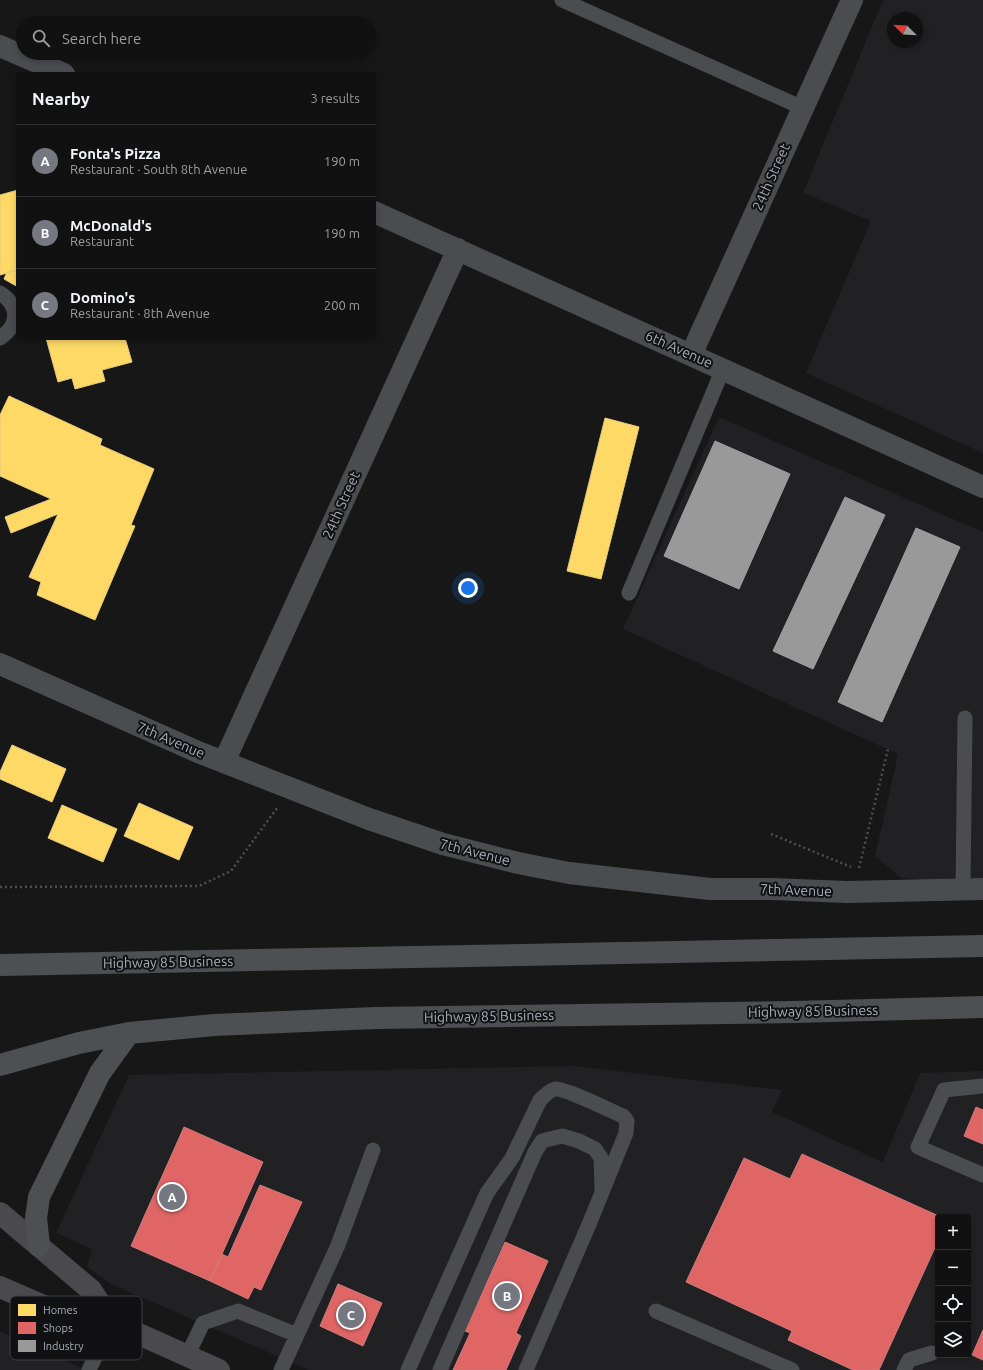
<!DOCTYPE html>
<html lang="en">
<head>
<meta charset="utf-8">
<style>
	:root { --surface:#111; --page:#1a1a1a; --text:#f1f3f6; --muted:#9c9d9f; --line:#303131; --accent:#757880 }
	body { margin:0; font-family:Ubuntu,sans-serif; background:var(--page); color:var(--text) }
	.controls { position:absolute; right:12px; bottom:12px; display:grid; overflow:hidden; border-radius:4px; box-shadow:0 2px 6px #0003 }
	.controls button { width:36px; height:36px; display:grid; place-items:center; padding:0; border:0; border-bottom:1px solid var(--line); background:var(--surface); color:var(--text); font:20px sans-serif }
	.compass { position:absolute; left:887px; top:12px; width:36px; height:36px; border-radius:50%; background:var(--surface); box-shadow:0 2px 6px #0003; rotate:294deg }
	.you { position:absolute; left:468px; top:588px; width:14px; height:14px; margin:-10px; border:3px solid #fff; border-radius:50%; background:#1a73e8; box-shadow:0 0 0 6px #1a73e833 }
	.badge { display:grid; place-items:center; width:26px; height:26px; border-radius:50%; background:var(--accent); color:#fff; font-size:13px; font-weight:700 }
	.pin { position:absolute; translate:-50% -50%; border:2px solid #fff; box-shadow:0 1px 4px #0006 }
	.list { margin:0; padding:0; list-style:none }
	h2 { display:flex; justify-content:space-between; align-items:center; height:52px; margin:0; padding:0 16px; font-size:17px }
	h2 small { font-size:13px; font-weight:400; color:var(--muted) }
	.list li { display:grid; grid-template-columns:26px 1fr auto; gap:12px; align-items:center; box-sizing:border-box; height:72px; padding:0 16px; border-top:1px solid var(--line) }
	.list b { display:block; font-size:15px; white-space:nowrap }
	.list p { margin:0; font-size:13px; white-space:nowrap; color:var(--muted) }
	.list em { font-size:13px; font-style:normal; color:var(--muted) }
	.icon { flex:none; width:22px; height:22px; fill:none; stroke:currentColor; stroke-width:2; stroke-linecap:round; stroke-linejoin:round }
	.map { position:relative; flex:none; width:983px; height:1370px; overflow:hidden }
	.search { position:absolute; background:var(--surface); box-shadow:0 2px 6px #0003; left:16px; top:16px; width:360px; height:44px; display:flex; align-items:center; gap:10px; box-sizing:border-box; padding:0 14px; border-radius:22px; color:var(--muted); font-size:15px }
	.panel { position:absolute; background:var(--surface); box-shadow:0 2px 6px #0003; left:16px; top:72px; width:360px; height:268px; border-radius:4px }
	.map>svg:first-child { display:block }
</style>
</head>
<body>
<div class="map">
<svg width="983" height="1370" viewBox="0 0 983 1370">
	<rect width="100%" height="100%" fill="#171717"/>
	<path fill="#212123" fill-rule="evenodd" d="M883 0H983V453L806 373 871 221 803 193ZM893 18H917V42H893Z
		M719 417 983 532V878L928 880 901 878 875 856 898 754 623 629Z
		M573 1066 782 1090 772 1112 883 1162 920 1073 983 1071V1370H309L111 1284 87 1267 92 1249 56 1233 129 1075ZM938 1217H968V1355H938Z
		M0 1331 86 1370H0Z"/>
	<path fill="#ffd966" stroke="#e5cc7f" d="M18 190V270L0 275V195Z
		M18 270V287L4 279 7 272Z
		M46 338H125L132 362 102 370 105 381 75 389 72 378 58 382Z
		M9 396 102 439 100 445 154 469 131 525 135 526 95 620 37 595 41 582 29 577 58 514 11 533 5 517 51 499 0 476V415Z
		M605 418 639 427 601 579 567 571Z
		M12 745 66 769 52 802 0 779V772Z
		M139 803 193 827 179 860 124 836Z
		M62 805 117 829 103 862 48 838Z"/>
	<path fill="#e06666" stroke="#cf7b7f" d="M976 1107 983 1110V1144L964 1136Z
		M184 1127 263 1162 210 1281 131 1246Z
		M802 1154 941 1217H938V1241L879 1370H853L788 1340 792 1331 686 1282 744 1158 790 1179Z
		M260 1185 302 1202 261 1290 254 1287 248 1299 210 1281 222 1254 228 1257Z
		M505 1242 548 1261 516 1333 521 1336 506 1370H453L470 1333 465 1331Z
		M338 1284 382 1303 363 1346 320 1326Z
		M983 1330V1360L972 1355Z"/>
	<path fill="#999" stroke="#9e9fa2" d="M715 441 790 474 739 589 664 556Z
		M845 497 885 515 813 669 773 651Z
		M916 528 960 547 882 722 838 702Z"/>
	<g fill="none" stroke-linecap="round" stroke-linejoin="round">
		<path stroke="#4d4e52" stroke-width="2.5" stroke-dasharray="2 3" stroke-linecap="butt" d="M771 834 851 867
			M859 868 888 749
			M0 887 199 886 231 871 277 808"/>
		<path stroke="#4b4c50" stroke-width="15" d="M562 0 803 108
			M0 293C20 306 19 325 0 338
			M629 593 723 369
			M963 889 965 718
			M983 1086 944 1090 918 1147 983 1175
			M656 1311 792 1370
			M187 1356 203 1323 238 1311 297 1335
			M89 1370 112 1322
			M281 1370 338 1245 373 1150
			M408 1370 487 1193 512 1158 540 1100C544 1096 550 1090 555 1089 565 1088 611 1111 623 1116L627 1121 626 1133 590 1222 526 1370
			M440 1370 535 1152 542 1141 562 1136 579 1141 595 1149 601 1158 602 1189
			M904 1370 909 1360 932 1353"/>
		<path stroke="#4b4c50" stroke-width="22" d="M0 46 64 74
			M374 212 983 487
			M691 355 852 0
			M0 664 198 752 369 819 443 844 518 863 569 873 710 889H772L847 892 983 889
			M224 762 458 249"/>
		<path stroke="#4a4a4e" stroke-width="22" d="M0 1213 91 1290 112 1322
			M0 1287 83 1323 112 1322 219 1370"/>
		<path stroke="#4d4f52" stroke-width="22" d="M0 965 983 946
			M0 1065 79 1043 129 1033 214 1025 376 1018 794 1012 983 1007
			M39 1246 36 1218 39 1197 100 1073 129 1033"/>
	</g>
	<g text-anchor="middle" dominant-baseline="central" stroke-width="4" stroke-linejoin="round" paint-order="stroke">
		<g font-size="14" fill="#a8adb8" stroke="#111113">
			<text transform="translate(771 177) rotate(-66)">24th Street</text>
			<text transform="translate(679 349) rotate(24)">6th Avenue</text>
			<text transform="translate(341 505) rotate(-66)">24th Street</text>
			<text transform="translate(171 740) rotate(23)">7th Avenue</text>
			<text transform="translate(475 852) rotate(14)">7th Avenue</text>
			<text transform="translate(796 890) rotate(2)">7th Avenue</text>
			<text transform="translate(168 962) rotate(-1)">Highway 85 Business</text>
			<text transform="translate(813 1011) rotate(-1)">Highway 85 Business</text>
			<text transform="translate(489 1016) rotate(-1)">Highway 85 Business</text>
		</g>
	</g>
	<rect x="10" y="1296" width="132" height="64" rx="6" fill="#111113" stroke="#3e4045" stroke-width="1"/>
	<rect x="18" y="1304" width="18" height="12" fill="#ffd966"/>
	<rect x="18" y="1322" width="18" height="12" fill="#e06666"/>
	<rect x="18" y="1340" width="18" height="12" fill="#999"/>
	<g font-size="11" fill="#a8adb8">
		<text x="43" y="1314">Homes</text>
		<text x="43" y="1332">Shops</text>
		<text x="43" y="1350">Industry</text>
	</g>
</svg>
<div class="controls">
<button>+</button>
<button>−</button>
<button><svg class="icon" aria-label="locate" viewBox="0 0 24 24"><circle cx="12" cy="12" r="6"/><path d="M12 2v4M12 18v4M2 12h4M18 12h4"/></svg></button>
<button><svg class="icon" aria-label="layers" viewBox="0 0 24 24"><path d="M12 4l9 5-9 5-9-5zM3 14l9 5 9-5"/></svg></button>
</div>
<svg class="compass" viewBox="-18 -18 36 36"><path d="M0-13l5 13h-10z" fill="#e53935"/><path d="M0 13l5-13h-10z" fill="#9c9d9f"/></svg>
<div class="you"></div>
<div class="pin badge" style="left:172px;top:1197px">A</div>
<div class="pin badge" style="left:507px;top:1296px">B</div>
<div class="pin badge" style="left:351px;top:1315px">C</div>
<div class="search"><svg class="icon" aria-label="search" viewBox="0 0 24 24"><circle cx="10" cy="10" r="6"/><path d="M15 15l6 6"/></svg>Search here</div>
<section class="panel">
<h2>Nearby<small>3 results</small></h2>
<ul class="list">
<li><span class="badge">A</span><div><b>Fonta's Pizza</b><p>Restaurant · South 8th Avenue</p></div><em>190 m</em></li>
<li><span class="badge">B</span><div><b>McDonald's</b><p>Restaurant</p></div><em>190 m</em></li>
<li><span class="badge">C</span><div><b>Domino's</b><p>Restaurant · 8th Avenue</p></div><em>200 m</em></li>
</ul>
</section>
</div>
</body>
</html>
